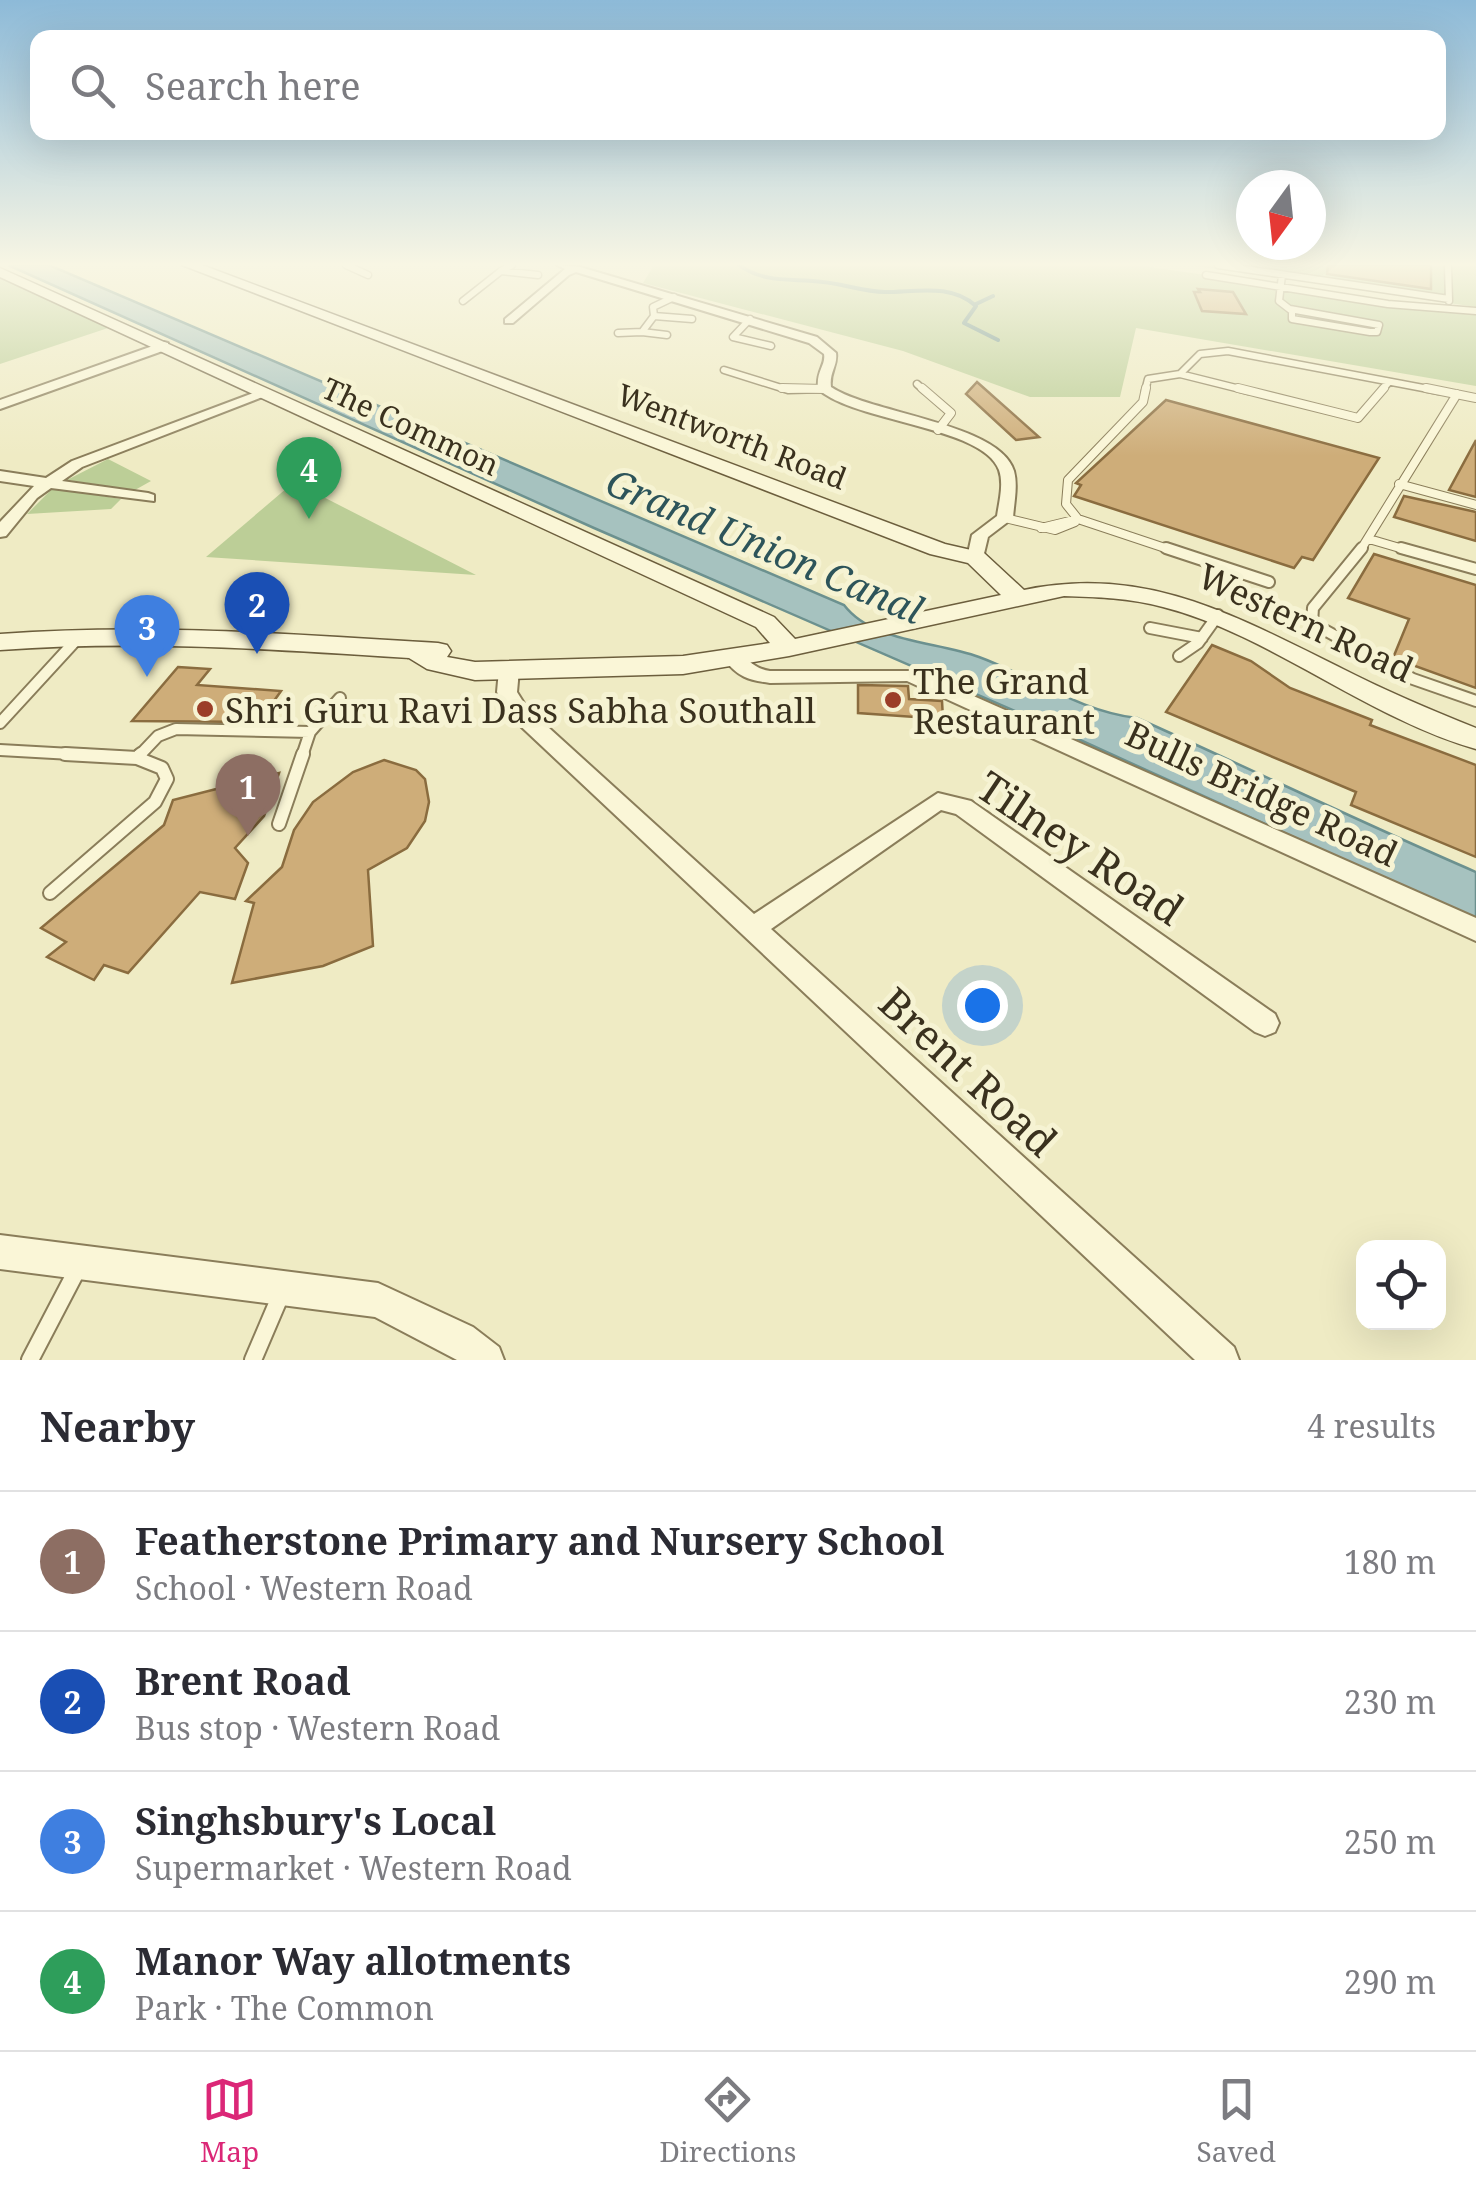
<!DOCTYPE html>
<html lang="en">
<head>
<meta charset="utf-8">
<style>
	:root { --surface:#fff; --page:#f2f2f3; --text:#2b2b33; --muted:#7c7c81; --line:#e1e1e2; --accent:#db2777 }
	body { margin:0; font-family:"Noto Serif",serif; background:var(--page); color:var(--text) }
	.controls { position:absolute; right:30px; bottom:30px; display:grid; overflow:hidden; border-radius:20px; box-shadow:0 10px 40px #0002 }
	.controls button { width:90px; height:90px; display:grid; place-items:center; padding:0; border:0; border-bottom:2px solid var(--line); background:var(--surface); color:var(--text); font:50px sans-serif }
	.compass { position:absolute; left:1236px; top:170px; width:90px; height:90px; border-radius:50%; background:var(--surface); box-shadow:0 10px 40px #0002; rotate:195deg }
	.you { position:absolute; left:982px; top:1005px; width:35px; height:35px; margin:-25px; border:8px solid #fff; border-radius:50%; background:#1a73e8; box-shadow:0 0 0 15px #1a73e833 }
	.badge { display:grid; place-items:center; width:65px; height:65px; border-radius:50%; background:var(--accent); color:#fff; font-size:32px; font-weight:700 }
	.pin { position:absolute; translate:-50% -82px; filter:drop-shadow(0 2px 5px #0008) }
	.pin::after { content:''; position:absolute; top:52px; width:35px; height:30px; background:inherit; clip-path:polygon(0 0,100% 0,50% 100%) }
	.list { margin:0; padding:0; list-style:none }
	h2 { display:flex; justify-content:space-between; align-items:center; height:130px; margin:0; padding:0 40px; font-size:42px }
	h2 small { font-size:32px; font-weight:400; color:var(--muted) }
	.list li { display:grid; grid-template-columns:65px 1fr auto; gap:30px; align-items:center; box-sizing:border-box; height:140px; padding:0 40px; border-top:2px solid var(--line) }
	.list b { display:block; font-size:38px; white-space:nowrap }
	.list p { margin:0; font-size:32px; white-space:nowrap; color:var(--muted) }
	.list em { font-size:32px; font-style:normal; color:var(--muted) }
	.icon { flex:none; width:55px; height:55px; fill:none; stroke:currentColor; stroke-width:2; stroke-linecap:round; stroke-linejoin:round }
	.map { position:relative; flex:none; width:1476px; height:1360px; overflow:hidden }
	.search { position:absolute; background:var(--surface); box-shadow:0 10px 40px #0002; left:30px; right:30px; top:30px; height:110px; display:flex; align-items:center; gap:25px; box-sizing:border-box; padding:0 35px; border-radius:20px; color:var(--muted); font-size:38px }
	.sheet { height:690px; background:var(--surface) }
	nav { display:flex; justify-content:space-around; align-items:center; box-sizing:border-box; height:140px; border-top:2px solid var(--line); background:var(--surface); font-size:28px; color:var(--muted) }
	nav a { display:grid; justify-items:center; gap:5px }
	nav .on { color:var(--accent) }
	.map>svg:first-child { display:block }
</style>
</head>
<body>
<div class="map">
<svg width="1476" height="1360" viewBox="0 0 1476 1360">
	<rect width="100%" height="100%" fill="#efebc4"/>
	<path fill="#bcce97" d="M654 265H1135L1476 313V386L1136 328 1120 397H1030L903 351 643 283Z
		M1189 265H1476V307Z
		M0 274 117 325 0 364Z
		M108 459 151 481 135 490 67 480Z
		M294 482 476 575 206 557Z
		M53 488 121 499 111 509 27 514Z"/>
	<path fill="#a6c2bf" stroke="#6c918f" stroke-width="2.5" d="M8 265H49L844 605C873 643 936 641 979 657 1031 676 1081 712 1137 718 1251 769 1362 823 1476 872V920L1045 724 594 528Z"/>
	<g fill="none" stroke-linecap="round" stroke-linejoin="round">
		<path stroke="#6c918f" stroke-width="4" d="M739 265C765 284 793 278 823 282 844 284 864 292 885 292 916 292 951 283 976 306L964 323 998 340
			M976 304 993 296"/>
	</g>
	<path fill="#cead79" stroke="#8a6c3f" stroke-width="2.5" d="M1328 265H1431V289L1327 274Z
		M1198 289 1233 292 1246 314 1202 311 1194 292H1200Z
		M977 382 1039 437 1016 440 966 394Z
		M1166 400 1379 458 1313 560 1302 557 1294 568 1074 496 1081 485 1076 483Z
		M1476 440V497L1449 490Z
		M1404 496 1476 512V541L1394 517Z
		M1374 554 1476 585V688L1393 658 1409 619 1348 598Z
		M1212 645 1251 661 1290 688 1372 720 1370 725 1476 765V857L1351 805 1356 792 1166 712Z
		M178 667 210 669 197 685 281 691 259 722 132 721Z
		M858 685 908 686 909 699 942 701 943 719 858 713Z
		M384 760 416 770 425 779 429 802 425 821 407 848 368 870 373 946 323 966 232 983 254 903 246 901 282 867 294 830 313 802 353 772Z
		M279 773 264 816 235 848 248 863 235 899 200 892 128 973 104 965 94 980 47 957 66 942 41 928 164 825 173 800Z"/>
	<g fill="none" stroke-linecap="round" stroke-linejoin="round">
		<g stroke="#8a7d5a" stroke-width="9">
			<path id="lane-far4" d="M346 265 368 275
				M512 265 501 271 538 275
				M1218 265 1449 299
				M1448 266 1449 301
				M1206 275 1388 304 1476 311
				M1282 275 1279 301 1292 311V319L1370 332H1377L1379 325 1290 309
				M463 301 501 271
				M654 316 692 319
				M750 319 733 337 771 346
				M618 333 642 332
				M667 335 642 332 654 316 653 307 674 297
				M724 370 788 390 825 389
				M917 384 925 391
				M1145 391 1148 379 1180 374
				M1248 391 1180 374 1200 354 1228 351 1439 391
				M1381 391 1389 382"/>
		</g>
		<g stroke="#8a7d5a" stroke-width="10">
			<path id="lane-far3" d="M782 388 825 389
				M922 388 951 413 938 430
				M1238 388 1358 418 1384 388
				M1426 388 1476 398
				M1399 484 1476 505
				M1005 518 1055 530 1075 522
				M1078 519 1066 504 1068 480 1143 402 1146 388
				M1041 528 1078 519 1174 551
				M1369 539 1410 551
				M1360 551 1457 394"/>
		</g>
		<g stroke="#8a7d5a" stroke-width="14">
			<path id="lane-far2" d="M1166 548 1269 582
				M1362 548 1313 608 1312 623 1413 679 1476 701
				M1401 548 1476 569
				M1150 628 1202 638
				M1179 656 1198 643 1218 615
				M0 723 79 637
				M0 750 107 756
				M139 756 158 736 176 729 310 732
				M302 756 310 732 340 698"/>
		</g>
		<g stroke="#8a7d5a" stroke-width="16">
			<path id="lane-far1" d="M137 758 141 754
				M279 824 303 754
				M50 893 155 802 167 779 162 768 137 758 65 754"/>
		</g>
		<g stroke="#8a7d5a" stroke-width="20">
			<path id="lane" d="M30 1360 78 1268
				M253 1360 282 1292"/>
		</g>
		<g stroke="#8a7d5a" stroke-width="4">
			<path id="street" d="M557 265 580 267 817 337 836 353C838 366 829 372 831 387 871 414 1000 423 1014 471 1018 486 1014 503 1013 518L988 537 982 562H970L967 558 972 535 997 516C999 502 1004 484 999 470 983 426 854 422 818 389 816 370 826 366 824 354L809 343 576 272 569 275 513 323H505V319L565 269Z
				M164 342 168 343V349L0 409V400Z
				M261 390 273 393 82 467 62 481 148 493 154 495V501L51 488 37 498 6 536 0 537V522L34 486 0 481V471L46 478 72 461Z
				M734 653C749 657 751 668 770 671H917L1476 918V941L907 681 770 683C748 680 738 677 724 659Z
				M509 664 519 670 517 692 527 708 754 914 938 793 971 801 1275 1014 1279 1023 1275 1032 1265 1036 1255 1032 956 814 941 810 771 929 1234 1347 1239 1360H1195L512 718 497 692 499 670Z
				M0 1235 378 1283 473 1327 499 1347 504 1360H457L375 1317 0 1269Z"/>
		</g>
		<g stroke="#6c5e3d" stroke-width="3">
			<path id="secondary" d="M182 265H202L945 544 984 553 1024 590C1147 564 1237 617 1343 669 1386 691 1431 710 1476 728V749C1367 718 1269 634 1163 607 1130 598 1097 597 1064 596L789 656 683 674 475 680 427 669 409 658C272 649 137 640 0 650V634C146 623 292 634 438 643L447 645 451 651 447 657 475 662 683 656 770 643 756 627 0 277V268L774 617 795 639 1001 595 968 563 930 554Z"/>
		</g>
		<use href="#lane-far4" stroke="#faf6d7" stroke-width="6"/>
		<use href="#lane-far3" stroke="#faf6d7" stroke-width="8"/>
		<use href="#lane-far2" stroke="#faf6d7" stroke-width="10"/>
		<use href="#lane-far1" stroke="#faf6d7" stroke-width="12"/>
		<use href="#lane" stroke="#faf6d7" stroke-width="16"/>
		<use href="#street" fill="#faf6d7" fill-rule="evenodd"/>
		<use href="#secondary" fill="#faf6d7" fill-rule="evenodd"/>
	</g>
	<linearGradient id="sky" x2="0" y2="1"><stop stop-color="#8dbad8"/><stop offset="0.58" stop-color="#f8f6e4"/><stop offset="1" stop-color="#f8f6e4" stop-opacity="0"/></linearGradient>
	<rect width="1476" height="456" fill="url(#sky)"/>
	<g fill="#9b3e28" stroke="#f6f3d3" stroke-width="4">
		<circle cx="893" cy="700" r="10"/>
		<circle cx="205" cy="709" r="10"/>
	</g>
	<g text-anchor="middle" dominant-baseline="central" stroke-width="10" stroke-linejoin="round" paint-order="stroke">
		<g font-size="30" fill="#3a311e" stroke="#f6f3d3">
			<text transform="translate(411 426) rotate(25)">The Common</text>
			<text transform="translate(732 436) rotate(21)">Wentworth Road</text>
		</g>
		<g font-size="35" fill="#3a311e" stroke="#f6f3d3">
			<text transform="translate(1306 622) rotate(25)">Western Road</text>
			<text transform="translate(1262 793) rotate(25)">Bulls Bridge Road</text>
		</g>
		<g font-size="35" fill="#3a311e" stroke="#f6f3d3" text-anchor="start">
			<text x="913" y="680">The Grand<tspan x="913" dy="40">Restaurant</tspan></text>
			<text x="225" y="709">Shri Guru Ravi Dass Sabha Southall</text>
		</g>
		<g font-size="38" font-style="italic" fill="#2d545a" stroke="#f6f3d3">
			<text transform="translate(765 545) rotate(23)">Grand Union Canal</text>
		</g>
		<g font-size="42" fill="#3a311e" stroke="#f6f3d3">
			<text transform="translate(1081 847) rotate(34)">Tilney Road</text>
			<text transform="translate(969 1071) rotate(43)">Brent Road</text>
		</g>
	</g>
</svg>
<div class="controls">
<button><svg class="icon" aria-label="locate" viewBox="0 0 24 24"><circle cx="12" cy="12" r="6"/><path d="M12 2v4M12 18v4M2 12h4M18 12h4"/></svg></button>
</div>
<svg class="compass" viewBox="-18 -18 36 36"><path d="M0-13l5 13h-10z" fill="#e53935"/><path d="M0 13l5-13h-10z" fill="#7c7c81"/></svg>
<div class="you"></div>
<div class="pin badge" style="left:248px;top:836px;background:#8d6e63">1</div>
<div class="pin badge" style="left:257px;top:654px;background:#1a4fb4">2</div>
<div class="pin badge" style="left:147px;top:677px;background:#3f7fe0">3</div>
<div class="pin badge" style="left:309px;top:519px;background:#2e9e5b">4</div>
<div class="search"><svg class="icon" aria-label="search" viewBox="0 0 24 24"><circle cx="10" cy="10" r="6"/><path d="M15 15l6 6"/></svg>Search here</div>
</div>
<section class="sheet">
<h2>Nearby<small>4 results</small></h2>
<ul class="list">
<li><span class="badge" style="background:#8d6e63">1</span><div><b>Featherstone Primary and Nursery School</b><p>School · Western Road</p></div><em>180 m</em></li>
<li><span class="badge" style="background:#1a4fb4">2</span><div><b>Brent Road</b><p>Bus stop · Western Road</p></div><em>230 m</em></li>
<li><span class="badge" style="background:#3f7fe0">3</span><div><b>Singhsbury's Local</b><p>Supermarket · Western Road</p></div><em>250 m</em></li>
<li><span class="badge" style="background:#2e9e5b">4</span><div><b>Manor Way allotments</b><p>Park · The Common</p></div><em>290 m</em></li>
</ul>
</section>
<nav>
<a class="on"><svg class="icon" aria-label="map" viewBox="0 0 24 24"><path d="M3 6l6-2 6 2 6-2v14l-6 2-6-2-6 2zM9 4v14M15 6v14"/></svg>Map</a>
<a><svg class="icon" aria-label="directions" viewBox="0 0 24 24"><path d="M12 3l9 9-9 9-9-9zM9 14v-3h6M13 9l2 2-2 2"/></svg>Directions</a>
<a><svg class="icon" aria-label="saved" viewBox="0 0 24 24"><path d="M7 4h10v16l-5-4-5 4z"/></svg>Saved</a>
</nav>
</body>
</html>
